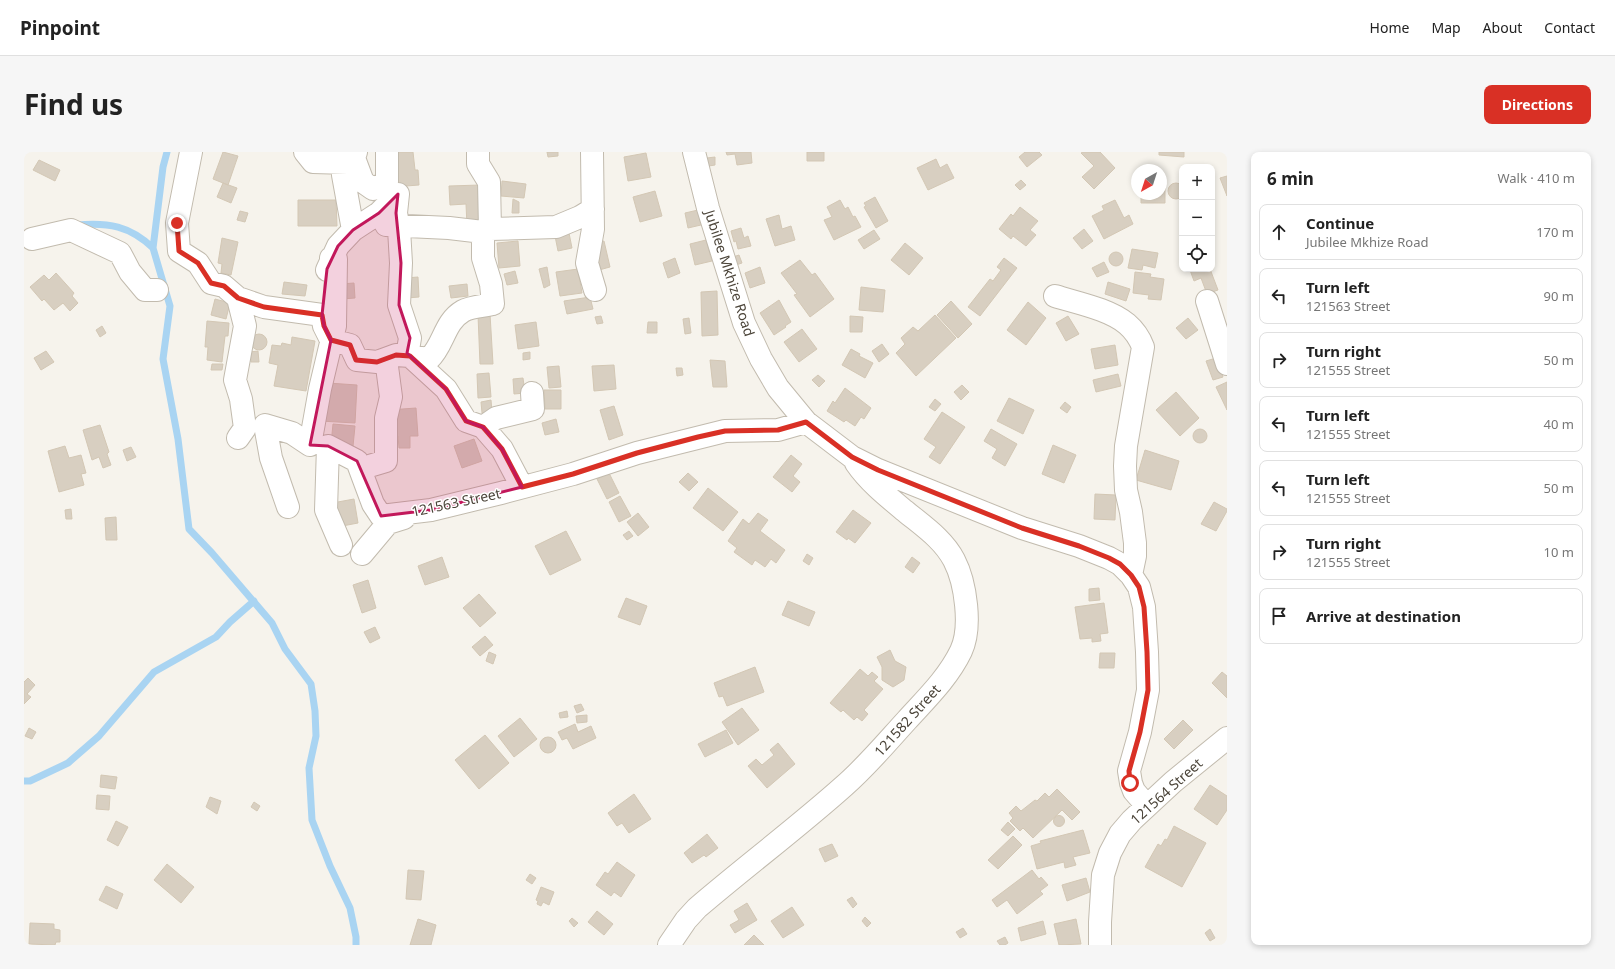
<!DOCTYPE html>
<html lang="en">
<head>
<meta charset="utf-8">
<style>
	:root { --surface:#fff; --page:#f6f6f6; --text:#222; --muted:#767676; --line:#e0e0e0; --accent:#d93025 }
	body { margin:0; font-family:"Noto Sans",sans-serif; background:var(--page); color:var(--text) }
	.controls { position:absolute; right:12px; top:12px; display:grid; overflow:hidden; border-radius:8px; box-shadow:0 2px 6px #0003 }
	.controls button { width:36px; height:36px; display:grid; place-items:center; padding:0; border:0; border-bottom:1px solid var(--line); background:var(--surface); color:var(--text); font:20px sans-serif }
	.compass { position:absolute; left:1107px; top:12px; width:36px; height:36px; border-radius:50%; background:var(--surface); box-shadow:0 2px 6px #0003; rotate:219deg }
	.stop { position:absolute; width:12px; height:12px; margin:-9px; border:3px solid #d93025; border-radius:50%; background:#fff }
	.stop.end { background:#d93025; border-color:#fff; box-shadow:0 1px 4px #0008 }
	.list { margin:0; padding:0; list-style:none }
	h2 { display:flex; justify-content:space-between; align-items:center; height:52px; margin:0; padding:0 16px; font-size:17px }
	h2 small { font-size:13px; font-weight:400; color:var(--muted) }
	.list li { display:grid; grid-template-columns:26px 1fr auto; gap:12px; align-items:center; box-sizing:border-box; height:56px; margin:0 8px 8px; padding:0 8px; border:1px solid var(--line); border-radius:8px }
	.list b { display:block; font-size:15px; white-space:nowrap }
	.list p { margin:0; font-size:13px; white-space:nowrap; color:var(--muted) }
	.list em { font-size:13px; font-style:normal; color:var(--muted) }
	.icon { flex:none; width:22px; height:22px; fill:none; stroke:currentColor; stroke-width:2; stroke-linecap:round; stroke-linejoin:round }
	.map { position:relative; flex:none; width:1203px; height:793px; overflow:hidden; border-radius:8px }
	header { display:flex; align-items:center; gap:24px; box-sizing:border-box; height:56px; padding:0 20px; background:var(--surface); border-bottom:1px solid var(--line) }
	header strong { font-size:19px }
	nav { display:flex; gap:22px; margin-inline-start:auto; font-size:14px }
	.intro { display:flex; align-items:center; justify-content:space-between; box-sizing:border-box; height:96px; padding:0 24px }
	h1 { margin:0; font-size:28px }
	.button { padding:10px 18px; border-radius:8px; background:var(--accent); color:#fff; font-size:14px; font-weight:700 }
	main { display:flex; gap:24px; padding:0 24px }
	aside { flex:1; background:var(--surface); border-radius:8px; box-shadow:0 2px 6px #0003 }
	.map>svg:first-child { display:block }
</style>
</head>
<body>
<header>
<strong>Pinpoint</strong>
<nav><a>Home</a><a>Map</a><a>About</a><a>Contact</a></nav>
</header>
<div class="intro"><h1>Find us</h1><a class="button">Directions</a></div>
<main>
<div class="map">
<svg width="1203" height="793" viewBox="0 0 1203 793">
	<rect width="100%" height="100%" fill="#f6f3ec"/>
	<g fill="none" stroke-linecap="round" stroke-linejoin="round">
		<path stroke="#a9d4f2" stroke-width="7" d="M143 0 139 15 129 96 146 154 139 207 154 287 165 377 188 401 248 471 261 497 287 532 291 559 292 584 285 616 288 668 306 714 326 756 332 785V793
			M53 73C84 70 106 74 129 96
			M0 629H6L44 611 75 584 130 520 192 485 206 470 230 449"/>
	</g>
	<path fill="#d8cfc1" stroke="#d3c7b4" d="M199 0 214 4 204 33 189 27Z
		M372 0H389L391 18H394L395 33 369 35Z
		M523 0H534V4L524 5Z
		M702 0H727L728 11 713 13 711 2 703 3Z
		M783 0H800V9H783Z
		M1001 0H1015L1018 3 1003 15 995 5Z
		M1059 0H1076L1091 16 1070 37 1058 25 1070 14 1057 1Z
		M1135 0H1160V5L1135 3Z
		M622 1 627 25 604 29 600 5Z
		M691 5V13L685 14 683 6Z
		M912 7 916 16 923 12 930 26 904 38 893 16Z
		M15 8 36 18 31 29 9 18Z
		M1203 24V44L1196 26Z
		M997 28 1002 33 996 38 991 33Z
		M478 29 502 32 500 46 477 44Z
		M199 31 213 36 207 51 193 45Z
		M1137 31H1141V51H1117V42H1137Z
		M1144 39a8 8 0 1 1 16 0a8 8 0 1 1-16 0Z
		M456 33 458 74H443L442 52 426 53 425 34Z
		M631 39 638 64 616 70 609 45Z
		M851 45 864 69 852 76 840 55 842 54 840 51Z
		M489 47 495 50V61H488Z
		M274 48H312L313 74H274Z
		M816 48 821 57 824 55 829 65 831 64 837 75 810 88 800 68 808 65 803 55Z
		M1091 48 1100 66 1105 63 1109 72 1080 87 1068 64 1080 58 1078 54Z
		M996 55 1014 69 1006 78 1012 83 1002 94 989 84 987 87 975 77 987 62 989 64Z
		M674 58 677 73 664 76 661 61Z
		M216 59 224 61 221 70 213 68Z
		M755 63 758 77 767 74 771 88 751 94 742 67Z
		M717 76 720 86 724 84 727 94 714 97 712 89 710 90 707 79Z
		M1060 77 1069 89 1058 97 1049 86Z
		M850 78 856 87 840 97 834 88Z
		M545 81 548 96 534 99 531 84Z
		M198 86 214 90 207 123 197 121 198 112 194 111Z
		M682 88 688 109 671 113 666 92Z
		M494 89 496 114 475 116 473 91Z
		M580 89 586 115 575 118 568 92Z
		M881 91 899 106 885 123 867 108Z
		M1108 97 1134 101 1131 116 1119 113 1118 118 1104 116Z
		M1085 107a7 7 0 1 1 14 0a7 7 0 1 1-14 0Z
		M715 103 718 111 712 113 709 105Z
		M651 106 656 121 644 126 639 111Z
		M980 106 993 116 956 164 944 155 966 127 969 129 977 118 973 115Z
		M776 108 788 123 791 121 810 147 786 165 770 143 773 142 757 121Z
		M1080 110 1085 120 1073 125 1068 116Z
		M523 115 526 133 520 136 515 117Z
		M736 115 741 131 726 136 721 121Z
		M554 117 558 141 536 144 532 120Z
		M1169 117H1186L1194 138 1183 142 1177 126 1170 129 1166 118Z
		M491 119 494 131 483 133 480 122Z
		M1111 120 1127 122 1126 125 1140 127 1137 148 1124 147 1125 143 1109 141Z
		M32 121 50 141 48 144 54 151 46 159 39 151 30 158 20 147 18 149 6 135 20 123 25 128Z
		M394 125 395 145 383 146 382 126Z
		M260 130 283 133 281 144 258 142Z
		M1084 130 1106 137 1102 149 1081 142Z
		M330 131 331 146 318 147 317 132Z
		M443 132 444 144 427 146 425 134Z
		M837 135 861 138 859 160 835 158Z
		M693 139 694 183 678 184 677 140Z
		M566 145 569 157 543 162 540 149Z
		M191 147 206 151 202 167 187 163Z
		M755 148 767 170 761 174 762 175 750 183 736 161Z
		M927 149 948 172 934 186 913 163Z
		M1004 150 1022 166 1002 193 983 178Z
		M466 162 469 212H456L454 163Z
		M911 163 932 186 892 224 872 201 881 192 877 186 889 175 894 179Z
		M577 164 579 171 573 172 571 165Z
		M826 164 839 165 838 180H826Z
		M1044 164 1055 182 1042 189 1032 171Z
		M665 166 667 181 661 182 659 167Z
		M1164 166 1174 178 1162 187 1152 176Z
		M183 169 205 171 204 184H201L198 210 183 208 184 195H181Z
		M512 170 515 194 494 197 491 173Z
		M624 170H633V181H623Z
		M78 174 82 181 76 185 72 178Z
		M778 177 793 197 775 210 760 190Z
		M227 190a8 8 0 1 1 16 0a8 8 0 1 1-16 0Z
		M268 185 291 189 282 239 250 234 254 213 245 211 248 193 257 194 258 191 267 193Z
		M858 192 865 202 855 210 848 199Z
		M1091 193 1094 213 1071 217 1067 197Z
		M827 197 836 202 835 204 849 211 841 226 818 213Z
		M22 199 30 210 17 218 10 206Z
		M234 199 235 210H227L226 200Z
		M506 200V207L499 208V201Z
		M1192 206 1199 225 1189 228 1182 209Z
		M686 208 701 209 703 235H689Z
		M188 212H199L198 218H187Z
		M590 213 592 237 570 239 568 214Z
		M535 214 537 235 525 236 523 215Z
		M652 216H658L659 223 653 224Z
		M465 221 467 245 454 246 453 222Z
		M1094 222 1097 234 1072 240 1069 228Z
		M794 223 801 229 795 235 788 228Z
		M499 226 501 241 490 242 489 227Z
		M1203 230V258L1192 235Z
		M304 231 333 233 331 271 296 269Z
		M938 233 945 240 937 248 930 240Z
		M821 236 847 256 840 267 837 265 831 274 822 268 820 270 803 259 809 249 811 251Z
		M520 238H537V257H521Z
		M1152 240 1175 266 1156 284 1132 258Z
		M985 246 1010 258 999 282 973 269Z
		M911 247 917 252 911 259 905 255Z
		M467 248 468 260 458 261 457 250Z
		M1041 250 1047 255 1043 261 1036 256Z
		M590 254 599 283 585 288 576 258Z
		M392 256 394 284H386V296H375L374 284 367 285 365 258Z
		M918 260 941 275 916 312 905 305 912 295 900 287Z
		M532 267 535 280 521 283 518 271Z
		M309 272 331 274 329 294 307 292Z
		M76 273 85 300 83 302 87 313 79 316 75 305 68 308 59 278Z
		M967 277 993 292 981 314 968 306 973 297 960 289Z
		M1169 284a7 7 0 1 1 14 0a7 7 0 1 1-14 0Z
		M450 287 458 309 438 316 430 294Z
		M1029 293 1052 303 1040 331 1018 322Z
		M41 294 45 306 57 303 62 321 57 322 60 333 35 340 24 299Z
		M107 295 112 305 103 309 99 298Z
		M1121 298 1155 309 1147 338 1112 328Z
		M767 303 778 312 769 324 776 330 768 340 749 325Z
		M585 321 595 341 583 347 573 327Z
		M664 321 674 330 665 339 655 330Z
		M684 336 714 360 699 379 669 356Z
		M1071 342 1092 343 1091 368 1070 367Z
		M596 344 607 364 595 370 585 350Z
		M330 347 334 371 313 375 303 352Z
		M1190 350 1203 357V359L1192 379 1177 372Z
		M47 357 48 367H42L41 358Z
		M829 358 847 371 831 391 824 386 823 388 812 380Z
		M614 361 625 375 614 384 603 370Z
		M734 361 744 368 736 379 761 398 752 411 747 407 741 415 731 408 728 413 710 400 713 396 704 389 719 367 725 372Z
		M92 365 93 388H82L81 366Z
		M542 379 557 408 526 423 511 394Z
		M605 379 609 384 603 388 599 383Z
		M783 402 789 406 785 413 779 409Z
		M418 405 425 425 401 433 394 414Z
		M888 405 896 411 889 421 881 415Z
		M344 428 352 456 338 461 329 433Z
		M1075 436 1076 448 1065 449V437Z
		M455 442 472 461 456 475 439 456Z
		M602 446 623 454 616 473 594 465Z
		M764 449 791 460 785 474 758 463Z
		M1080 451 1084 481 1076 482 1077 489 1068 490V486L1056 487 1051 455Z
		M351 475 356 486 346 491 340 480Z
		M461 484 469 493 456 504 448 495Z
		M866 498 871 509 882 515 880 528 869 535 858 528V515L853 505Z
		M465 500 472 503 469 512 462 509Z
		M1076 501H1091L1090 516H1075Z
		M731 515 740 540 703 554 699 544 695 545 690 531Z
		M836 517 844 524 848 520 854 525 850 529 859 537 840 558 844 562 838 569 833 565 830 568 819 558 817 560 806 551Z
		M1198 520 1203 524V546L1188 531Z
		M4 526 11 533 3 542 7 545 0 552V530Z
		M557 552 560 558 553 561 550 554Z
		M718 556 735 578 714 593 698 570Z
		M543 559 544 565 536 566 535 561Z
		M563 563V570L553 571 552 564Z
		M496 566 513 587 490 605 474 584Z
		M1159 568 1169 578 1150 597 1140 587Z
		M551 572 554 580 567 574 572 586 549 597 543 586 538 588 534 580Z
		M5 576 12 580 8 587 1 584Z
		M702 578 709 591 681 605 674 592Z
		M461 583 485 611 455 637 431 608Z
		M516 593a8 8 0 1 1 16 0a8 8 0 1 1-16 0Z
		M754 591 771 612 743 636 724 614 732 607 738 613 750 603 746 598Z
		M77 623 93 625 91 637 76 635Z
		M1186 633 1203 644V658L1193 673 1170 657Z
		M1033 637 1056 660 1048 668 1038 658 1009 686 999 676 996 679 986 669 989 666 985 661 992 654 997 659 1011 648 1013 649 1021 641 1025 645Z
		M610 642 627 667 605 681 598 671 593 674 584 661Z
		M73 643 86 644 85 658 72 657Z
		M186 645 197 649 193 662 182 655Z
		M230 650 236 654 233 659 227 655Z
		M1029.5 669a5.5 5.5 0 1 1 11 0a5.5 5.5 0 1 1-11 0Z
		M92 669 104 675 94 694 83 688Z
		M984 670 991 677 984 684 977 678Z
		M1150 674 1182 691 1158 735 1121 715 1134 692 1137 694 1141 687 1143 688Z
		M1059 678 1066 701 1049 705 1052 713 1041 716 1040 710 1013 717 1007 694 1017 691 1016 689Z
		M683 682 694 696 682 705 680 703 668 711 660 701Z
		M989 684 998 693 974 717 964 708Z
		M808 692 814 704 801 710 795 697Z
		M593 710 611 723 597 745 590 740 587 744 572 733 581 720 584 722Z
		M143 712 170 735 157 751 130 728Z
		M384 718 400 719 397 748 382 747Z
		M1008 718 1015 727 1017 725 1024 733 1016 739 1019 742 993 762 983 748 973 755 968 748Z
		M506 722 512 726 508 732 502 728Z
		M1062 726 1066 740 1043 749 1038 733Z
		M82 734 99 742 93 757 75 748Z
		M517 735 530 740 525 753 519 750 517 754 513 752 514 749 512 748Z
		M828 745 833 752 829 756 823 748Z
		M723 751 733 768 711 781 706 773 715 768 710 759Z
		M768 755 780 773 759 786 747 769Z
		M573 759 589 772 580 783 564 770Z
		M841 765 847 771 843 775 838 769Z
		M548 766 554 771 550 775 545 769Z
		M394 767 412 773 407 793H386Z
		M1052 767 1057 792 1035 793 1030 772Z
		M1019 769 1022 782 997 789 994 776Z
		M6 771 30 772V777L36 778V790H32L31 793 5 792Z
		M939 776 943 782 936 786 932 780Z
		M1186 777 1191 786 1186 789 1181 781Z
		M730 783 740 793H720Z
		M981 785 984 791 981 793H976L973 789Z"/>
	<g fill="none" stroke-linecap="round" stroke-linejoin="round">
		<g stroke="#c2bbae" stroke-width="24">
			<path id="minor" d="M167 0 153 71 155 99 174 111 187 131 200 134 214 146 240 155 298 163 300 174 307 188 326 193 333 208 353 210 372 203 386 204 422 237 442 269 459 275 478 297 498 335
				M281 0 289 10 324 11
				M454 0V12L465 30 466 77
				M568 0 569 77 563 111 571 138
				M670 0 684 56 720 171 737 207 754 236 782 270 828 305 854 318 998 376 1055 394 1085 406 1096 412 1107 423 1115 435 1120 455 1123 500 1124 538 1116 580 1105 619 1107 631 1110 639 1123 654
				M330 6 339 30 349 37 363 30V0
				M362 73 425 76 459 80 466 77 532 75 556 65 569 57
				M329 78 319 23 324 11 330 6 332 0
				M8 87 47 78 96 101 106 120 121 138H133
				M303 118 314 94 329 78 355 61 374 42 372 61 375 77 377 111 375 153 386 186 383 204
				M1031 144C1053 151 1085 157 1103 172 1110 178 1116 187 1119 195L1102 294 1101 314 1102 338 1107 360 1111 391V404L1107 423
				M214 146 221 174 211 228 217 247 221 276 214 286
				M1183 149 1203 212
				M386 204 405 207C420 193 420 170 439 159 446 155 460 154 469 152L467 132 459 106V80
				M459 275 472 266 509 257 508 241
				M304 294 333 309 349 352 357 364 407 358 477 341 549 322 613 301 701 279 754 278 782 270
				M304 294 302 358 317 393
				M335 313 342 315 362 309V266L367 245 362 207
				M264 355 247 306 241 273 268 281 286 293 296 237 311 174 312 107 307 106
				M338 402 364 371 380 366
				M645 793 662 768 673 756C722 714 773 676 820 634 843 614 862 591 883 568 902 547 924 526 937 499 948 476 942 431 930 408 919 387 899 374 881 359 864 345 845 330 832 311
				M1076 793V770L1079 723 1086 701 1096 682 1108 668 1149 630 1203 586"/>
		</g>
		<use href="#minor" stroke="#fff" stroke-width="22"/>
	</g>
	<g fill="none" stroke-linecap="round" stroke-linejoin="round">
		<path stroke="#d93025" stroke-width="5" d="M153 71 155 99 174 111 187 131 200 134 214 146 240 155 298 163 300 174 307 188 326 193 332 208 353 210 372 203 386 204 422 237 442 269 459 275 478 297 498 335 549 322 613 301 674 285 701 279 754 278 782 270 828 305 854 318 998 376 1055 394 1085 406 1096 412 1107 423 1115 435 1120 455 1123 500 1124 538 1116 580 1105 619 1106 631"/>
	</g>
	<path fill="#c2185b" fill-opacity="0.2" stroke="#c2185b" stroke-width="3" stroke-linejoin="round" d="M374 42 372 61 377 111 375 153 386 186 383 201 422 237 442 269 459 275 478 297 498 335 407 358 357 364 333 309 304 294 286 293 307 188 300 174 298 163 303 117 314 94 329 78 355 61Z"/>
	<g text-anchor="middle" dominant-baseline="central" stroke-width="3" stroke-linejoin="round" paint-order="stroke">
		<g font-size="14" fill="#4b4439" stroke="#fff">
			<text transform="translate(706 121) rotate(72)">Jubilee Mkhize Road</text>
			<text transform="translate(432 350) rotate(-12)">121563 Street</text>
			<text transform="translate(883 568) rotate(-48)">121582 Street</text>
			<text transform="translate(1142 639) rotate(-42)">121564 Street</text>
		</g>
	</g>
</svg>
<div class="controls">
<button>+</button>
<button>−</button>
<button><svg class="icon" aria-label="locate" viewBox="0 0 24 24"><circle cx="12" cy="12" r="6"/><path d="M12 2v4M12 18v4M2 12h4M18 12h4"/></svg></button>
</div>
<svg class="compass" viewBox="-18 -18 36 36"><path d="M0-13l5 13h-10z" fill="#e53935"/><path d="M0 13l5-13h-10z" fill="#767676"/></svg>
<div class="stop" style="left:1106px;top:631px"></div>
<div class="stop end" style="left:153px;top:71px"></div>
</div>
<aside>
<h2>6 min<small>Walk · 410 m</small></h2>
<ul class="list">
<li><svg class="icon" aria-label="ahead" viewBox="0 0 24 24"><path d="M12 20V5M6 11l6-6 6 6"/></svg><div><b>Continue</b><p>Jubilee Mkhize Road</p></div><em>170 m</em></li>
<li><svg class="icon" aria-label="left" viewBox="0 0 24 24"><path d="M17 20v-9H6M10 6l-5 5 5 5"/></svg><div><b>Turn left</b><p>121563 Street</p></div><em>90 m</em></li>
<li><svg class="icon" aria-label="right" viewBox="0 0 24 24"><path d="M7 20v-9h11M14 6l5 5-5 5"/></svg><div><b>Turn right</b><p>121555 Street</p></div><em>50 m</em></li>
<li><svg class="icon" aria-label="left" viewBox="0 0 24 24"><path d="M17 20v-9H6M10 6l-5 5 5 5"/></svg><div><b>Turn left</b><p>121555 Street</p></div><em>40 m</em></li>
<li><svg class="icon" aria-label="left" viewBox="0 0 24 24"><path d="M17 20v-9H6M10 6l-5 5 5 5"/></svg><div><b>Turn left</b><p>121555 Street</p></div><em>50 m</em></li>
<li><svg class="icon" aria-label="right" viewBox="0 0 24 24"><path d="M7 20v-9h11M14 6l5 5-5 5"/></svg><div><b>Turn right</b><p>121555 Street</p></div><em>10 m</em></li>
<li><svg class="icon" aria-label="arrive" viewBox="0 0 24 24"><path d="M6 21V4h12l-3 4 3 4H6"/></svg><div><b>Arrive at destination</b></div></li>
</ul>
</aside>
</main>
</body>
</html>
